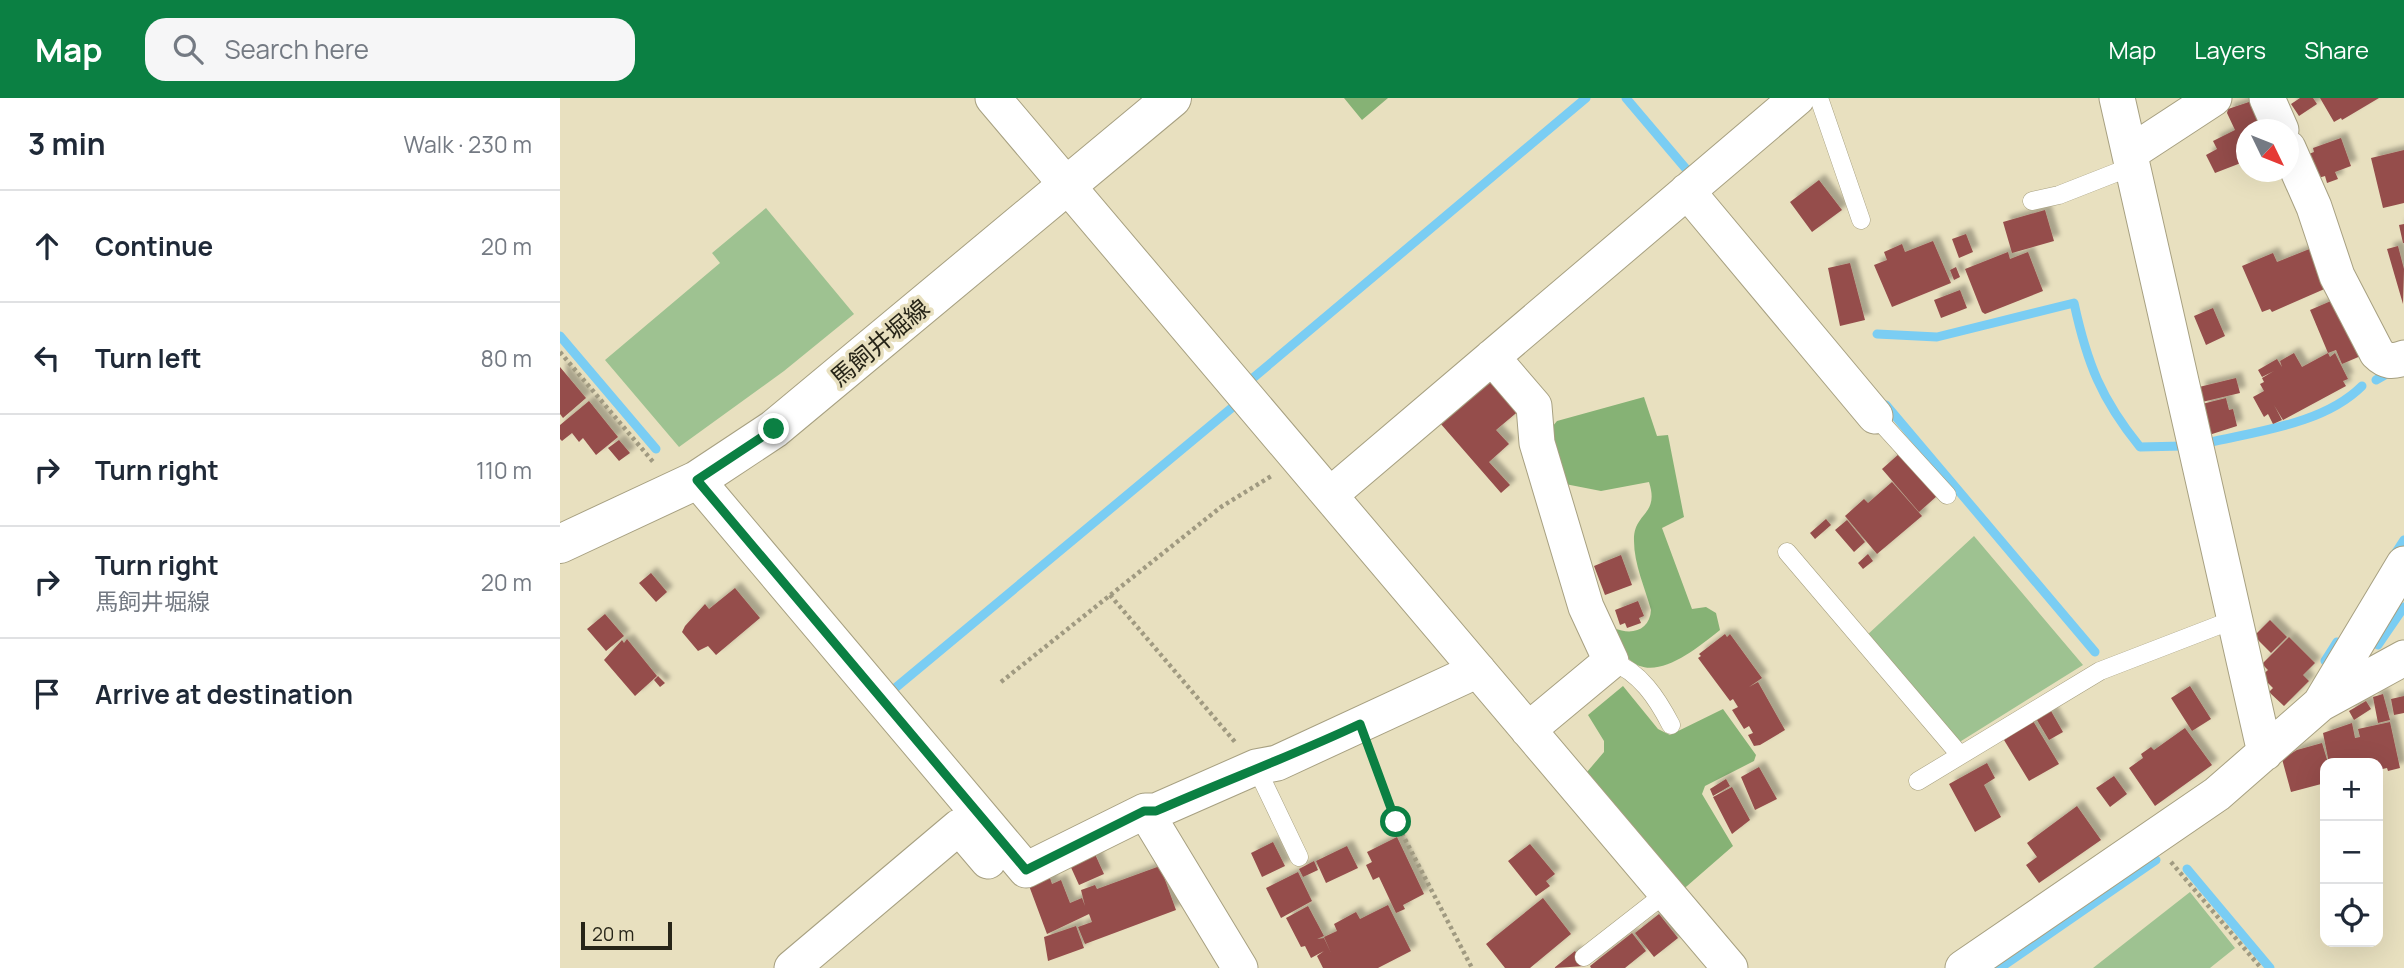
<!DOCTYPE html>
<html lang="en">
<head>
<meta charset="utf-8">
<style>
	:root { --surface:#fff; --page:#f6f6f7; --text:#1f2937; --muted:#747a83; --line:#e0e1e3; --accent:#0b8043 }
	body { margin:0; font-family:Manrope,"Noto Sans JP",sans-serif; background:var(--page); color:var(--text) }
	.controls { position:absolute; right:21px; bottom:21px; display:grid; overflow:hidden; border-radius:14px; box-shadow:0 7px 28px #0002 }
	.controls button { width:63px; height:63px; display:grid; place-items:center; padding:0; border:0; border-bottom:2px solid var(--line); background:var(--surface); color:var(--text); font:35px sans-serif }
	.compass { position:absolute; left:1676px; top:21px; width:63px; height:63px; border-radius:50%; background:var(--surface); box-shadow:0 7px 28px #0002; rotate:133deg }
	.scale { position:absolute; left:21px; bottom:18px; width:91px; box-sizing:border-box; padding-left:7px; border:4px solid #272518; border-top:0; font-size:19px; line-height:24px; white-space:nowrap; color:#272518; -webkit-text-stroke:5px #e8e0bf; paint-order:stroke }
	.stop { position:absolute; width:21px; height:21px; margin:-16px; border:5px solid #0b8043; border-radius:50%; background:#fff }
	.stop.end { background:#0b8043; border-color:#fff; box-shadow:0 2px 7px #0008 }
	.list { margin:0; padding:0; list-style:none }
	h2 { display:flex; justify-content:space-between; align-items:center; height:91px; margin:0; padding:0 28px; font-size:30px }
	h2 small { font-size:23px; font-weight:400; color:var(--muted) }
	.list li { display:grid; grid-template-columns:46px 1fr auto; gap:21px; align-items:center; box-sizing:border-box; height:112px; padding:0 28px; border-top:2px solid var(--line) }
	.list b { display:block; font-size:26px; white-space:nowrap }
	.list p { margin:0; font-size:23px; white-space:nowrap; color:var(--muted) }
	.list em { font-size:23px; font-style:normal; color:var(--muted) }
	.icon { flex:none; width:38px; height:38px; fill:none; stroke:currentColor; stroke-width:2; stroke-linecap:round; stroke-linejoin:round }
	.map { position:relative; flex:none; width:1844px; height:870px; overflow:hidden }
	header { display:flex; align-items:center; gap:42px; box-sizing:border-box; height:98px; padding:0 35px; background:var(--accent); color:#fff }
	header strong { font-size:33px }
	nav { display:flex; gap:38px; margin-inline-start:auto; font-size:24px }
	.search { width:490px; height:63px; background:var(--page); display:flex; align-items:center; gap:18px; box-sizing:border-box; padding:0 24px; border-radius:21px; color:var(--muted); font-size:26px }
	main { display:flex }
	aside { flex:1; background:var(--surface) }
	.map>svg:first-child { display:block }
</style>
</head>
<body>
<header>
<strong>Map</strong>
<div class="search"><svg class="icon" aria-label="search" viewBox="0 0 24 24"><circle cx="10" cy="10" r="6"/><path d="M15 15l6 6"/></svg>Search here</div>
<nav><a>Map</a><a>Layers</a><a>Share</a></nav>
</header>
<main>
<aside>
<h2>3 min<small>Walk · 230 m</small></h2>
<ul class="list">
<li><svg class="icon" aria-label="ahead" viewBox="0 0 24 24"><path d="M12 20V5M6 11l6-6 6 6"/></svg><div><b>Continue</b></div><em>20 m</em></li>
<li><svg class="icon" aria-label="left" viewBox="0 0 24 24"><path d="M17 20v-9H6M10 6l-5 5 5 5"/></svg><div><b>Turn left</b></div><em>80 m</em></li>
<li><svg class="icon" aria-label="right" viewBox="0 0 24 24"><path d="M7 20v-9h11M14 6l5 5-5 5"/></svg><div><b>Turn right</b></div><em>110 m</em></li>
<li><svg class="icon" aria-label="right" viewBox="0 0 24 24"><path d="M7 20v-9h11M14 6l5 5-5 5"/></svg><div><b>Turn right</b><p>馬飼井堀線</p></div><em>20 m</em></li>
<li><svg class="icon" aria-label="arrive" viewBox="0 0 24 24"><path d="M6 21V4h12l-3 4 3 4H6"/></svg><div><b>Arrive at destination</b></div></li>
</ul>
</aside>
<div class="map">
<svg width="1844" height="870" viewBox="0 0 1844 870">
	<defs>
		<filter id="shadow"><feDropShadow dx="6" dy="-6" stdDeviation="2" flood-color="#0004"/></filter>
	</defs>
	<rect width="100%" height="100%" fill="#e8e0bf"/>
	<path fill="#9ec291" d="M206 110 294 216 224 273 119 349 45 262 160 165 152 155Z
		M1414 438 1523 567 1398 645 1306 538Z
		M1630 794 1675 850 1650 870H1533Z"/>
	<path fill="#86b275" d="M784 0H828L802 22Z
		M1084 299 1097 338 1108 337 1124 419 1102 430 1132 511 1146 509 1156 515 1160 532C1124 561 1072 601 1054 530 1072 538 1090 532 1091 512 1085 490 1074 466 1074 443 1073 414 1100 418 1089 384L1041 393 1000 385 987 335 997 323Z
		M1063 588 1098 631 1110 637 1163 611 1196 657 1194 663 1145 688 1142 696 1173 748 1119 795 1027 674 1044 654V643L1028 617Z"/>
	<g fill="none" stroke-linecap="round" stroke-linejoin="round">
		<path stroke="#7acdf3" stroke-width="9" d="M1066 0 1127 72
			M1317 236 1377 239 1514 205C1527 265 1541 301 1580 349L1623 348
			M0 238 96 351
			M693 280 1026 0
			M1816 282 1830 274
			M1326 307 1535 554
			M1647 345C1698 333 1764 326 1802 288
			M1833 459 1844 442
			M1818 547 1844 509
			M1765 563 1777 544
			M328 596 674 308
			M1627 771 1710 870
			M1440 870 1596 762"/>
	</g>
	<path fill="#954d4b" filter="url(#shadow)" d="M1740 0H1753L1757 6 1739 18 1731 6Z
		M1760 0H1819L1782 22 1781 20 1774 24Z
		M1695 2 1709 32H1686V63L1655 75 1646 57 1657 51 1653 43 1675 32 1667 15 1668 11Z
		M1781 40 1791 68 1775 74 1778 81 1767 85 1765 78 1755 81 1746 57 1754 54 1753 50Z
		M1844 52V105L1823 110 1811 60Z
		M1259 82 1282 112 1252 134 1230 104Z
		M1485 112 1494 143 1452 155 1443 124Z
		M1844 126V145H1843L1839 127Z
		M1406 136 1413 154 1399 160 1392 141Z
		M1373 143 1391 185 1332 209 1314 167 1327 162 1324 154 1342 146 1345 154Z
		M1838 148 1844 171 1843 206 1827 151Z
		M1752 150 1769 189 1712 214 1710 211 1702 214 1682 168 1713 155 1717 164Z
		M1448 154 1450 161 1468 154 1483 193 1425 216 1422 214 1405 171Z
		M1290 165 1305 222 1280 228 1268 170Z
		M1396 169 1400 179 1394 182 1390 172Z
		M1400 192 1407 210 1381 220 1374 202Z
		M1778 200 1803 257 1782 266 1776 252 1768 255 1750 212Z
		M1653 210 1665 238 1646 247 1634 218Z
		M1734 255 1742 269 1768 255 1770 259 1775 255 1788 281 1783 283 1786 288 1723 322 1714 307 1722 322 1713 326 1708 316 1704 319 1693 299 1704 293 1700 286 1704 284 1702 280 1714 273 1702 279 1698 272 1717 261 1722 269 1720 263Z
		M0 269 26 300 3 320 0 316Z
		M932 279 961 311 936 332 949 346 929 364 950 387 941 395 880 325Z
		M1676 280 1680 295 1642 304 1639 289Z
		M1666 300 1669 312 1673 311 1677 328 1649 337 1642 306Z
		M29 303 58 339 36 357 23 340 19 344 12 335 2 343 0 341V327Z
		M59 342 70 355 59 363 48 350Z
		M1340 355 1377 398 1359 414 1322 371Z
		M1332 384 1362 418 1317 456 1285 418 1304 401 1308 405Z
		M1266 421 1271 427 1255 441 1250 435Z
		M1287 422 1305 444 1294 454 1275 432Z
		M1308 456 1313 463 1303 471 1298 465Z
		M1061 457 1072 487 1045 497 1034 468Z
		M91 475 107 494 96 504 79 485Z
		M175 490 200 520 156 557 148 548 138 553 122 534 125 528 145 506 149 511Z
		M1078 503 1084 518 1079 520 1081 525 1067 530 1065 525 1060 527 1055 512Z
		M45 516 64 538 46 553 27 531Z
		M1710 522 1727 539 1711 555 1694 538Z
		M1165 536 1167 539 1170 536 1202 580 1189 589 1198 584 1225 632 1200 647 1194 648 1188 637 1193 635 1189 628 1184 631 1172 612 1178 609 1173 601 1170 603 1138 560 1141 558 1139 556Z
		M1729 539 1755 565 1743 577 1749 583 1724 608 1709 594 1713 590 1701 578 1708 572 1702 566Z
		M67 541 97 578 75 598 44 562 62 542 64 545Z
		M98 578 105 585 100 589 94 582Z
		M1630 588 1651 621 1632 633 1611 600Z
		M1823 596 1830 622 1818 625 1813 599Z
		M1844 598V615L1834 617 1831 601Z
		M1806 603 1811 611 1794 622 1789 613Z
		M1491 613 1503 634 1489 642 1477 622Z
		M1473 623 1499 666 1469 683 1444 642Z
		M1830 624 1840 670 1828 673 1827 670 1818 672V665H1769L1763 635 1792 625 1795 640 1800 639 1798 631Z
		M1625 630 1652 667 1595 708 1569 670 1583 660 1581 656 1591 649 1594 652Z
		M1762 645 1768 665 1765 685 1731 694 1722 661 1737 652Z
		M1427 665 1435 680 1424 687 1441 719 1415 734 1389 686Z
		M1199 669 1217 701 1195 712 1181 679Z
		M1554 678 1567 696 1550 709 1536 690Z
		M1166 681 1170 688 1153 698 1150 691Z
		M1172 689 1190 722 1172 736 1153 699Z
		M1517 708 1541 742 1479 785 1466 767 1477 759 1467 745Z
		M837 739 864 796 843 807 845 811 836 815 819 779 813 782 806 767 812 764 807 754Z
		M713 744 725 768 702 779 691 755Z
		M970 746 995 776 986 783 990 788 976 798 948 763Z
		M787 748 798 770 766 785 756 763Z
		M534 754 544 776 519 787 509 765Z
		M754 763 758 772 743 779 739 771Z
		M600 768 616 812 525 846 518 829 532 824 529 816 487 836 468 785 489 777 492 786 501 782 510 805 522 800 525 808 521 792 535 787 537 791Z
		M738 774 752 803 721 820 706 790Z
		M983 800 1011 836 970 870H945L926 846Z
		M828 807 851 853 818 870H763L757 858 764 853 751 860 745 848 741 849 726 820 748 808 764 838 757 841 764 840 771 855 764 839 777 833 774 826 796 814 800 821Z
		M1099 816 1118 840 1094 859 1075 835Z
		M516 828 524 850 488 863 484 839Z
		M1072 835 1086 853 1065 870H1031L1030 868Z
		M1015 853 1026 868 994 870Z"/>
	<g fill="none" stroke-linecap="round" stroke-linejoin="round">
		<g stroke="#a7a081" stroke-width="19">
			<path id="lane" d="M1259 0 1301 122
				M1472 103 1499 97 1573 68
				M1315 318 1387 397
				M1227 454 1400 657
				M1051 563C1080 574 1097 600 1111 627
				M696 669 739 759
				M1358 683 1540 573 1675 521
				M1024 859 1106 795"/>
		</g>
		<g stroke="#a7a081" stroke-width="37">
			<path id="street" d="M433 0 1170 870
				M1557 0 1705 655
				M1707 0 1721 32
				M1728 50 1754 109 1777 178 1817 255C1826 264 1832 264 1844 260
				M1570 55 1654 0
				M1127 93 1315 318
				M932 259 974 308 977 345 1026 509 1051 563 968 632
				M137 382 466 772 585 713H596L696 669 717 665 918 572
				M770 397 1237 0
				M1760 606 1844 466
				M585 713 680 870
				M232 870 399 729 428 763
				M1403 870 1657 696 1760 606 1844 560"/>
		</g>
		<g stroke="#a7a081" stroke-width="40">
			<path id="secondary" d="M0 446 137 382 214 331 612 0"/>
		</g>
		<path stroke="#a09a81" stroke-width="4.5" stroke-dasharray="3.5 3.5" stroke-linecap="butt" d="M0 254 94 365
			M550 497 675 644
			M441 584 661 409 713 377
			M811 657 836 724 912 870
			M1611 764 1701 870"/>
		<use href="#lane" stroke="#fff" stroke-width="18"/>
		<use href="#street" stroke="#fff" stroke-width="35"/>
		<use href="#secondary" stroke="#fff" stroke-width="38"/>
	</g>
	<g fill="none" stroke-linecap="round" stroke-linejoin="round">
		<path stroke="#0b8043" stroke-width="9" d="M214 331 137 382 466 772 584 713H596C664 683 732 658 800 626L836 724"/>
	</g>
	<g text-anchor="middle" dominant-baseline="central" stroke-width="7" stroke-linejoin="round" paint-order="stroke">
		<g font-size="24" fill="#272518" stroke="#e8e0bf">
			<text transform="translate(319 244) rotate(-40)">馬飼井堀線</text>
		</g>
	</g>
</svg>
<div class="controls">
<button>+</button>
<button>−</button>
<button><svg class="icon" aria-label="locate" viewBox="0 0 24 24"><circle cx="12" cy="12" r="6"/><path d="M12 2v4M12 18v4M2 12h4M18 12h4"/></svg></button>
</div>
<svg class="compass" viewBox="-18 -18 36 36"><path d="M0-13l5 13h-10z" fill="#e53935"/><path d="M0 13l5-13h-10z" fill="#747a83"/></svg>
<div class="scale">20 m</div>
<div class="stop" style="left:836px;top:724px"></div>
<div class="stop end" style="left:214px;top:331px"></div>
</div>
</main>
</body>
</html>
